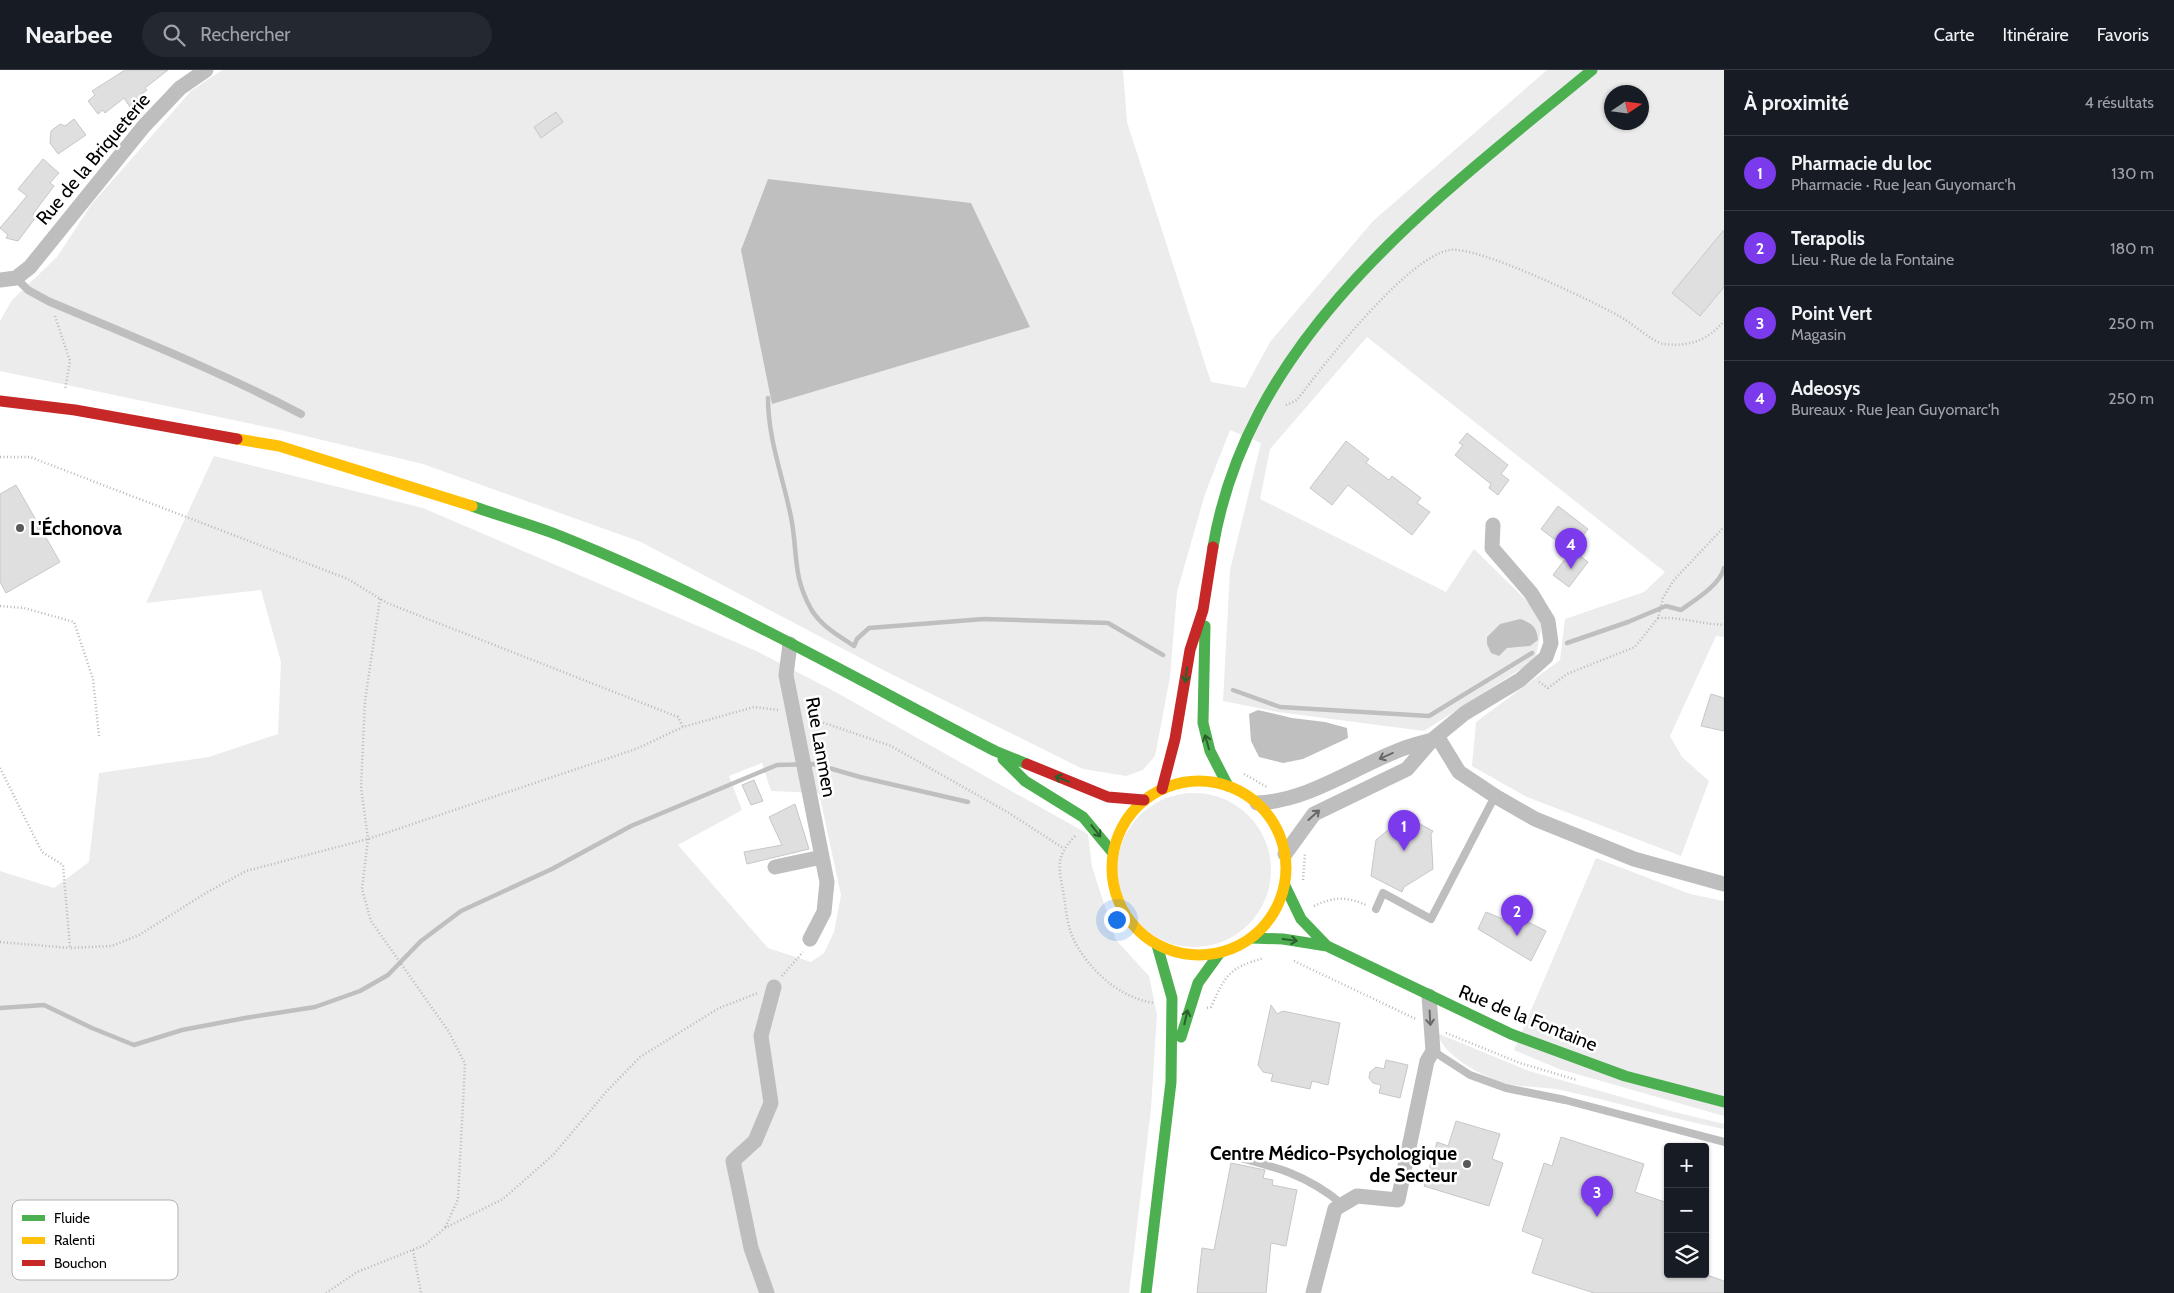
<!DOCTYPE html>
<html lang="fr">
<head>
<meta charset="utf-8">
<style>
	:root { --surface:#171b24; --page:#242831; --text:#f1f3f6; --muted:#9ea1a6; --line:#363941; --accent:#7c3aed }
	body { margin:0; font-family:Cabin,sans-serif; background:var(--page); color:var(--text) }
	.controls { position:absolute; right:15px; bottom:15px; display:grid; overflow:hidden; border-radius:5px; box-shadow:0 1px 4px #0004 }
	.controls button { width:45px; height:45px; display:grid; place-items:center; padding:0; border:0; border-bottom:1px solid var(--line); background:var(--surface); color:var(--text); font:25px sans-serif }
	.compass { position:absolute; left:1604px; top:15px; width:45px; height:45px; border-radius:50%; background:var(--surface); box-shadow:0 1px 4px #0004; rotate:77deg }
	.you { position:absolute; left:1116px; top:849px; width:18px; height:18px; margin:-12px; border:4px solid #fff; border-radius:50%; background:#1a73e8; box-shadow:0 0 0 8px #1a73e833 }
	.badge { display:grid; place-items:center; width:32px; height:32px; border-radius:50%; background:var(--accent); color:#fff; font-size:16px; font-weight:700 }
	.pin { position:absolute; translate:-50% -41px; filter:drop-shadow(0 1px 2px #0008) }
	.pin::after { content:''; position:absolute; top:26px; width:18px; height:15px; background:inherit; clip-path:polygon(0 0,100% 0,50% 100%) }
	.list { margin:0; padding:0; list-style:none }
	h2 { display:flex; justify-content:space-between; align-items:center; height:65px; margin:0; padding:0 20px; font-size:21px }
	h2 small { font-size:16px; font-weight:400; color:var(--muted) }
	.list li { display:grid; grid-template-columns:32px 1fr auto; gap:15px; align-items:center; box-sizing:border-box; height:75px; padding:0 20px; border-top:1px solid var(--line) }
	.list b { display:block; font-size:19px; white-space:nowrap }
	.list p { margin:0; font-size:16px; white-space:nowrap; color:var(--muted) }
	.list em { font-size:16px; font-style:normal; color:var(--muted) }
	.icon { flex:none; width:28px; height:28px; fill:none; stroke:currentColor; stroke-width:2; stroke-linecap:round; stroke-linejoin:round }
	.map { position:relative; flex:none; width:1724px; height:1223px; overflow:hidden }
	header { display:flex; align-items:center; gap:30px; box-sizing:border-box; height:70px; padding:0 25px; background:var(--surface); border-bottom:1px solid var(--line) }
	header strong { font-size:24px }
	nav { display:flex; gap:28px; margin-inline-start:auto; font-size:18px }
	.search { width:350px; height:45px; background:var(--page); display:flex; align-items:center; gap:12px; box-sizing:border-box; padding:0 18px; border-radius:28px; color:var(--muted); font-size:19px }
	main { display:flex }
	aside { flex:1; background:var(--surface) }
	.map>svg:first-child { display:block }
</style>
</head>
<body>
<header>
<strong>Nearbee</strong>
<div class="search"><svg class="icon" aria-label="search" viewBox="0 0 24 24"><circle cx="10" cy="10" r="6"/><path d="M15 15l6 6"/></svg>Rechercher</div>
<nav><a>Carte</a><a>Itinéraire</a><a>Favoris</a></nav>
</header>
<main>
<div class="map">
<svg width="1724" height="1223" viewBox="0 0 1724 1223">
	<rect width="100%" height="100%" fill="#fff"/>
	<path fill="#ececec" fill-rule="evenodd" d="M222 0H1123L1127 52 1211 312 1245 318 1270 272 1373 151 1547 0H1724V567L1716 566 1670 666 1682 687 1709 711 1681 786 1527 727 1472 696 1476 652 1560 590 1565 549 1644 522 1665 502 1367 267 1270 379 1260 429 1446 522 1474 479 1529 533 1542 555 1535 590 1424 661 1278 642 1223 631 1230 500 1261 373 1230 360 1205 424 1177 522 1170 607 1155 686 1143 700 1126 706 1083 699 885 601 641 472 423 394 276 359 0 301V251L12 230 57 187 91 135 191 21ZM1612 22H1642V52H1612Z
		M214 386 423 438 756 581 832 620 1088 764 1092 797 1116 870 1149 906 1157 945 1151 1039 1129 1223H0V801L54 818 89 792 99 703 209 687 278 664 281 592 261 520 146 533ZM762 693 771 721 819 723 841 825 834 862 824 883 811 892 768 878 678 775 742 740 729 706Z
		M1117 800a77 77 0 1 1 154 0a77 77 0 1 1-154 0Z
		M1596 788 1690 824 1724 831V1046L1559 999 1514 980Z
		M1437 963 1529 1001 1671 1041 1724 1054V1059C1669 1048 1616 1032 1561 1020 1541 1016 1520 1018 1501 1012 1480 1005 1443 985 1437 963Z"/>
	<path fill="#bfbfbf" d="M768 109 971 133 1030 257 772 334 741 180Z
		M1520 549C1532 553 1537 557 1538 570L1530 576 1507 578 1499 586 1491 583 1487 574V567L1500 554Z
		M1258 640 1292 648 1325 652 1347 658 1348 668 1303 689 1283 693 1259 687 1251 671 1249 644Z"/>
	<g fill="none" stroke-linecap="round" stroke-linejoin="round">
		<path stroke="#bfbfbf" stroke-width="4.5" d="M768 328C768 369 783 407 791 447 798 482 792 505 811 539 821 556 838 565 854 576L857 569 869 558 984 549 1108 553 1163 585
			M1567 573 1628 552 1666 536 1681 540C1695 530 1720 515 1724 498
			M1233 620 1280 637 1429 646 1532 583
			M0 938 44 935 92 958 134 975 182 960 245 948 315 937 360 921 388 905 421 871 461 841 552 799 631 756 777 695 815 694 860 707 968 732"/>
	</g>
	<path fill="#dfdfdf" stroke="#c7c7c7" d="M125 0H168L145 18 147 20 140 25 144 31 132 40 124 28 105 43 103 40 98 44 88 31 95 25 92 21Z
		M556 42 563 52 541 68 534 57Z
		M74 49 86 65 58 84 50 73 51 61 60 54 65 56Z
		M43 89 59 103 50 113 54 116 33 144 36 147 18 171 6 168 8 165 0 158 27 126 18 119Z
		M1724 160V217L1700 246 1672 223Z
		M1467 363 1508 395 1501 404 1509 410 1498 425 1489 418 1491 414 1455 385 1463 375 1459 373Z
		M1346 371 1369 389 1366 393 1389 410 1392 406 1421 428 1417 433 1430 442 1412 465 1348 415 1332 435 1310 418Z
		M16 415 60 492 6 523 0 512V424Z
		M1558 436 1588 459 1571 482 1541 459Z
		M1572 480 1588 492 1569 517 1553 505Z
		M1711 624 1724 628V661L1701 656Z
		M754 710 763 731 751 735 742 715Z
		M795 734 809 779 747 794 744 782 782 775 769 747Z
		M1405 746 1433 761 1431 764 1433 799 1404 817 1402 822 1371 806 1376 770Z
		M1486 842 1515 854 1516 846 1546 861 1531 891 1478 859Z
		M1271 935 1277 944 1283 941 1340 953 1328 1015 1312 1011 1310 1019 1271 1011 1273 1004 1263 1002 1258 995Z
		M1386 990 1408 995 1400 1028 1379 1023 1381 1015 1373 1013 1369 1008 1370 1002 1376 997 1384 999Z
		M1456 1051 1500 1064 1492 1089 1503 1093 1489 1136 1424 1116 1437 1072 1448 1076Z
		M1561 1067 1644 1094 1635 1122 1668 1133V1204H1704L1724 1211V1223H1594L1532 1203 1543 1169 1522 1161 1544 1093 1552 1096Z
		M1231 1093 1265 1100 1263 1108 1273 1110 1272 1115 1297 1120 1286 1176 1271 1173 1266 1223H1197L1202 1178 1214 1180Z"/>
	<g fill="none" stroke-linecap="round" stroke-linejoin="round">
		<path stroke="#b9b9b9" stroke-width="2.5" stroke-dasharray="1 2.5" stroke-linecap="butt" d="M55 246 70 291 65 320
			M1286 335 1297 330C1324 294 1407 187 1450 180 1479 176 1590 230 1619 246 1631 252 1652 272 1664 274 1690 277 1708 270 1724 251
			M0 387H30L348 509 387 533 678 647 683 657
			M380 529 365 631 361 717 368 769 362 819 371 851 449 962 465 994 458 1129 445 1158
			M0 536 24 538 74 552 93 609 99 666
			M1658 548C1681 547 1702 554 1724 555
			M1539 612 1548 618 1567 604 1635 577 1658 548 1663 528 1673 511 1724 457
			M810 648 891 676 1009 743 1063 778
			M0 698 42 782 63 795 70 878 112 876 139 865 206 823 246 801 368 769 636 679 683 657 754 637 778 640
			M1244 704 1267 717
			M1075 766C1054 788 1059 798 1064 826 1066 842 1068 860 1076 874 1092 903 1121 928 1154 933
			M1303 810 1305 783
			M1314 836C1333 827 1346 826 1366 835
			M0 872 70 878
			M1294 891 1416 949
			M782 906 803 882
			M1207 938 1211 937C1226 905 1228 898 1264 888
			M1446 963 1520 993 1577 1010
			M413 1180 421 1223
			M326 1223 357 1202 425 1175 445 1158 503 1129 553 1085 607 1021 640 987 719 938 758 923"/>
		<path stroke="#bebebe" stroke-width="8" d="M16 208 28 220 48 231C133 267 219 301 301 344
			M1376 839 1383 823 1431 849 1495 726
			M1433 981 1470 1005 1506 1018 1565 1030 1724 1072
			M1224 1084C1272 1096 1303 1102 1342 1134"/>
		<path stroke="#bebebe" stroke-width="15" d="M0 210 16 208 30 197 144 56 180 18 206 0
			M790 574 786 605 827 812 824 842 810 869
			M1437 666 1459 702 1495 726 1535 749 1634 789 1724 814
			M1257 733C1309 731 1354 697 1402 679 1412 675 1422 673 1432 670
			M1285 784 1314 744 1407 699 1432 670 1465 643 1520 610 1546 587 1551 573 1548 551 1531 523 1492 478 1493 455
			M775 797 822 787
			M767 1223 751 1178 733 1091 755 1071 771 1033 761 966 774 917
			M1313 1223 1335 1139 1357 1126 1398 1130 1427 991 1433 981 1429 926"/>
		<path stroke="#4caf50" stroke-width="11" d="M472 436C500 446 530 454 558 465 709 525 851 606 995 681L1027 694
			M1213 477C1249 264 1436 129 1592 0
			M1205 556 1203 653 1210 681 1228 716
			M1003 689 1025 711 1083 747 1113 783
			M1285 816 1301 849 1327 876
			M1252 868 1283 869 1327 876 1511 964 1625 1006 1724 1032
			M1181 967 1198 913 1219 884
			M1146 1223 1171 1012 1172 928 1157 875"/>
		<path stroke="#ffc107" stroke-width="11" d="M237 369 279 376 472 436
			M1112 798a87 87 0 1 1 174 0a87 87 0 1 1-174 0Z"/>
		<path stroke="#c62828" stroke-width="11" d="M0 331 75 340 237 369
			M1027 694 1108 727 1144 730
			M1162 719 1175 669 1190 580 1203 540 1213 477"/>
	</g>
	<defs><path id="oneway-shaft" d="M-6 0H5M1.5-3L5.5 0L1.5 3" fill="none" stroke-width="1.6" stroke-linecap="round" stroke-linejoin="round" transform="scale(1.25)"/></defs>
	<g stroke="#2a602c">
		<use href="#oneway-shaft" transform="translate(1186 605) rotate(98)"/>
		<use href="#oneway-shaft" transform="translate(1207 672) rotate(-106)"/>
		<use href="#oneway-shaft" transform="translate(1062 709) rotate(-158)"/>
		<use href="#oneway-shaft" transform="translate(1096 761) rotate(52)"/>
		<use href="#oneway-shaft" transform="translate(1290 870) rotate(8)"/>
		<use href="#oneway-shaft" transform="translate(1186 947) rotate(-77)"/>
	</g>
	<g stroke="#686868">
		<use href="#oneway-shaft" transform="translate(1386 686) rotate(156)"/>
		<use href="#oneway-shaft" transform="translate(1314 745) rotate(-42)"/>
		<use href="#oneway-shaft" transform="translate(1430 948) rotate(87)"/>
	</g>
	<g fill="#595959" stroke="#fff" stroke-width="2">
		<circle cx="20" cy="458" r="5"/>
		<circle cx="1467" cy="1094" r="5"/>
	</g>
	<g text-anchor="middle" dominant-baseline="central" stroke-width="5" stroke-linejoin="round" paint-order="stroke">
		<g font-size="19" fill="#000" stroke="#fff">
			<text transform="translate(93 89) rotate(-50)">Rue de la Briqueterie</text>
			<text transform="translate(821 677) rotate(80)">Rue Lanmen</text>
			<text transform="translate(1528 948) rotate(22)">Rue de la Fontaine</text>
		</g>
		<g font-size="19" font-weight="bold" fill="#000" stroke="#fff" text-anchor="start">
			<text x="30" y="458">L'Échonova</text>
			<text x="1457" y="1083" text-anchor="end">Centre Médico-Psychologique<tspan x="1457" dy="22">de Secteur</tspan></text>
		</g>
	</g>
	<rect x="12" y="1130" width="166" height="80" rx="8" fill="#fff" stroke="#b2b2b2" stroke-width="1"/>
	<rect x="22" y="1145" width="23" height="6" fill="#4caf50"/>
	<rect x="22" y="1167" width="23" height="7" fill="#ffc107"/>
	<rect x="22" y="1190" width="23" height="6" fill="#c62828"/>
	<g font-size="14" fill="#000">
		<text x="54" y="1153">Fluide</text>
		<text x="54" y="1175">Ralenti</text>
		<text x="54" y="1198">Bouchon</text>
	</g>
</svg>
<div class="controls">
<button>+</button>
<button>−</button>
<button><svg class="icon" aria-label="layers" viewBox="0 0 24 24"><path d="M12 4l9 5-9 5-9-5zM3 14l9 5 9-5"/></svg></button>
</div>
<svg class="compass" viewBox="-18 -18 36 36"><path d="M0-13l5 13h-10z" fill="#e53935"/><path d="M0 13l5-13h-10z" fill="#9ea1a6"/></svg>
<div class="you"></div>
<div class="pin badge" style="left:1404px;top:781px">1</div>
<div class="pin badge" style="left:1517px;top:866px">2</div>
<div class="pin badge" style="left:1597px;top:1147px">3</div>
<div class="pin badge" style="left:1571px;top:499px">4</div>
</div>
<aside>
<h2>À proximité<small>4 résultats</small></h2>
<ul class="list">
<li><span class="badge">1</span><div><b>Pharmacie du loc</b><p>Pharmacie · Rue Jean Guyomarc'h</p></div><em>130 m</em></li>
<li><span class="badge">2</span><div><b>Terapolis</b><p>Lieu · Rue de la Fontaine</p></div><em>180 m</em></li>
<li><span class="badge">3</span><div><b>Point Vert</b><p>Magasin</p></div><em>250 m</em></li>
<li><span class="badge">4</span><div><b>Adeosys</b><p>Bureaux · Rue Jean Guyomarc'h</p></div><em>250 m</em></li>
</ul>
</aside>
</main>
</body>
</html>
